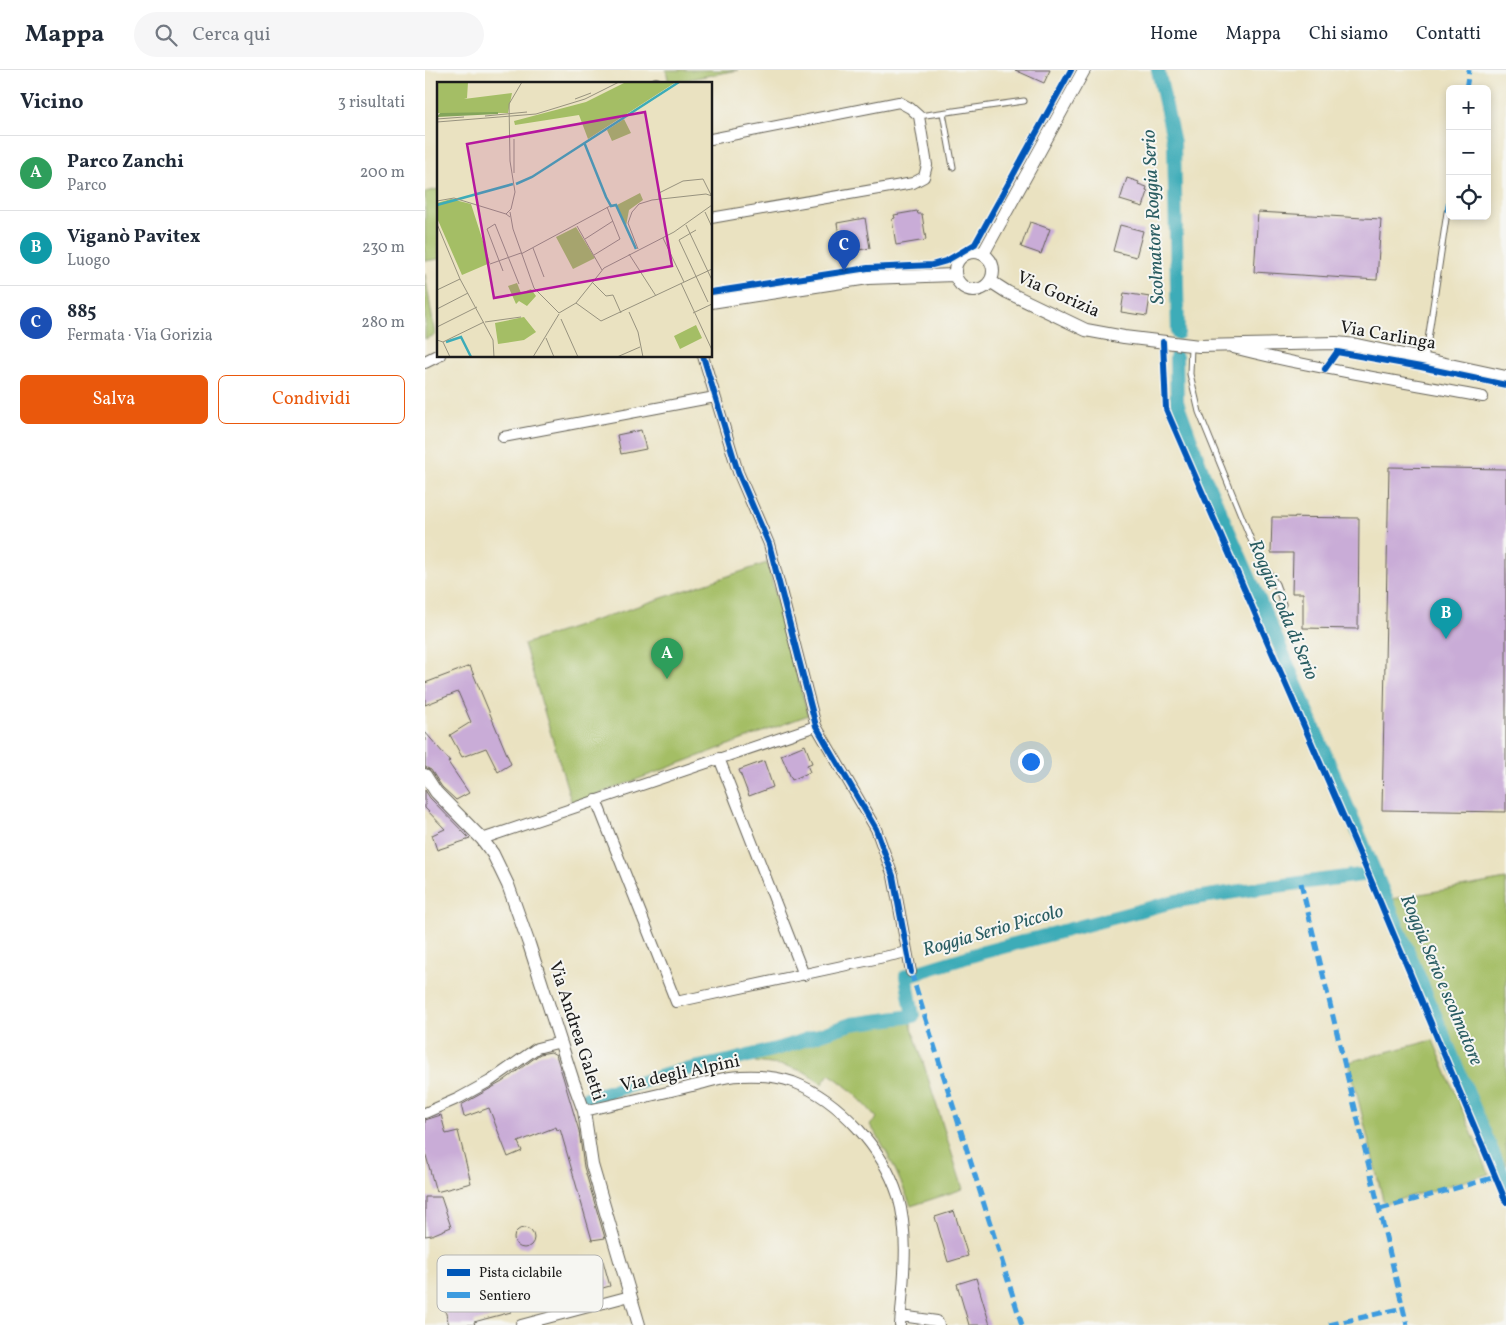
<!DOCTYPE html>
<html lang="it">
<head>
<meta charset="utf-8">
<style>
	:root { --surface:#fff; --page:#f6f6f7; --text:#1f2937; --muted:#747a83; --line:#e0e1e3; --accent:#ea580c }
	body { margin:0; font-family:Vollkorn,serif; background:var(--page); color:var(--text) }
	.controls { position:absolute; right:15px; top:15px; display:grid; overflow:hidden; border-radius:8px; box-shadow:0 2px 8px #0003 }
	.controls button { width:45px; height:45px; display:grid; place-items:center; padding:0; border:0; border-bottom:1px solid var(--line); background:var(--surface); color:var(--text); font:25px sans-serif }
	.you { position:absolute; left:605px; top:691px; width:18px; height:18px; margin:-12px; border:4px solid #fff; border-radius:50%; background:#1a73e8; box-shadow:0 0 0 8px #1a73e833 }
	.badge { display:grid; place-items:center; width:32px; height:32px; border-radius:50%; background:var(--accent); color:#fff; font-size:16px; font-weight:700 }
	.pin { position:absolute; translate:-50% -41px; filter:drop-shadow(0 1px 2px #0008) }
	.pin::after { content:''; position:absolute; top:26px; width:18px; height:15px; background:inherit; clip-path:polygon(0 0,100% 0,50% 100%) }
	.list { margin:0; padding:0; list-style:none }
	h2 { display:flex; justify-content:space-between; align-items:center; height:65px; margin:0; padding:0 20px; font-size:21px }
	h2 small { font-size:16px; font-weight:400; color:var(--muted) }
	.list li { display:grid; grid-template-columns:32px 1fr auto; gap:15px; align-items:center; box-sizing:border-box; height:75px; padding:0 20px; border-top:1px solid var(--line) }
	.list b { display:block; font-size:19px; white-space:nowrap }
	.list p { margin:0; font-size:16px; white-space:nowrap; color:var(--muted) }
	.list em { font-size:16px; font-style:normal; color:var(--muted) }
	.actions { display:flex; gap:10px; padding:15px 20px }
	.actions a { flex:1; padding:11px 0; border:1px solid var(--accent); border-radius:8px; text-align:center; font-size:18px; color:var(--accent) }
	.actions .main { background:var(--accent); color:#fff }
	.icon { flex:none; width:28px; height:28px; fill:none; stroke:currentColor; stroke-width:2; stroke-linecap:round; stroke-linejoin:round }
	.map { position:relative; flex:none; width:1081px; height:1255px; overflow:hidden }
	header { display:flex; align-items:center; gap:30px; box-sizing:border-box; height:70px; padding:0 25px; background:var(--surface); border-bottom:1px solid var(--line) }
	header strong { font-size:24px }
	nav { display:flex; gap:28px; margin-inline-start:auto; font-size:18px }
	.search { width:350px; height:45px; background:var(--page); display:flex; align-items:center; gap:12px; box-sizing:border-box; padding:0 18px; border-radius:28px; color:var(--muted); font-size:19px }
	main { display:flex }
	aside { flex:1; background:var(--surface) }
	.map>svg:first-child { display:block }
</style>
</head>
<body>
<header>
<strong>Mappa</strong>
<div class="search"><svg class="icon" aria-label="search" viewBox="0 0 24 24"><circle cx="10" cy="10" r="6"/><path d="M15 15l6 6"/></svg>Cerca qui</div>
<nav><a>Home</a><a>Mappa</a><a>Chi siamo</a><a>Contatti</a></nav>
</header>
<main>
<aside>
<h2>Vicino<small>3 risultati</small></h2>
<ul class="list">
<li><span class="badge" style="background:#2e9e5b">A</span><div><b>Parco Zanchi</b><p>Parco</p></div><em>200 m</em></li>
<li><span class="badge" style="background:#0f9aa8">B</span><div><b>Viganò Pavitex</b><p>Luogo</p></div><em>230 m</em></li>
<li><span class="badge" style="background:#1a4fb4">C</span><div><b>885</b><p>Fermata · Via Gorizia</p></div><em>280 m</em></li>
</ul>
<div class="actions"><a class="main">Salva</a><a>Condividi</a></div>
</aside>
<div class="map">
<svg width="1081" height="1255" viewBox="0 0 1081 1255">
	<rect width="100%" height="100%" fill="#f6f6f2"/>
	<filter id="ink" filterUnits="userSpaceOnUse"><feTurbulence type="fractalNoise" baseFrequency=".02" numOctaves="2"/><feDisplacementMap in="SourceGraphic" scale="10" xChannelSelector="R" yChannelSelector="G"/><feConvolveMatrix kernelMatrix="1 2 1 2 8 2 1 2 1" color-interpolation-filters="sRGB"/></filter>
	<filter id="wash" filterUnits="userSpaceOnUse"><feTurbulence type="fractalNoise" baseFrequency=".0096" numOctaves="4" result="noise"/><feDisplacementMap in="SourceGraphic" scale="20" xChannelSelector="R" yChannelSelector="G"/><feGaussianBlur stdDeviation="1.12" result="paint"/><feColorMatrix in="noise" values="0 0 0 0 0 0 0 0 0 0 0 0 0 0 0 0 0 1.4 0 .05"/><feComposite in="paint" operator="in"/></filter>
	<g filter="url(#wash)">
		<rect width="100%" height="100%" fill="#eae2c1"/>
		<path fill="#a4be65" stroke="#606d40" d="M241 0H313L244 13Z
			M14 119V189L0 191V122Z
			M0 204 10 265 0 269Z
			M342 493 383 645 147 734 99 574Z
			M1081 809V1098L967 829Z
			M485 951 538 1119 486 1136C474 1108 463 1080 445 1055L452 1048C437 1031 422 1015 404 1004L397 1014 380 1002 361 996 330 992 331 987 364 980 425 959Z
			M1008 970 1064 1104 959 1134 924 992Z"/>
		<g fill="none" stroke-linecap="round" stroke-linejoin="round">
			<path stroke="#3cacb8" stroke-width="14" d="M733 0 749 73 753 263
				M751 287 752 332 778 403 853 572 1081 1114
				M159 1029 254 1001 308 990 362 976 426 954 488 946 481 906 555 883 751 831 829 819 951 803"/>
		</g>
		<g id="blocks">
			<path fill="#c9acd7" d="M590 0H625L619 13Z
				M702 108 714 112 713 114 722 117 721 121 723 122 718 137 695 130Z
				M492 141 493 144H497L501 170 471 175 467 149 470 148 469 145Z
				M833 142 956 149 952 210 829 202Z
				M440 148 445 178 417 183 412 153Z
				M605 152 625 159 616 184 596 177Z
				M695 155 718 161 711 187 688 181Z
				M699 223 725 227 722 246 696 242Z
				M216 360 221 379 196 384 192 365Z
				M964 397 1081 399V742L957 740Z
				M847 447 934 448 933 559 878 558V523H867L868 483H846Z
				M45 596 86 694 73 702 61 678 37 687 25 665 46 652 33 622 0 635V613Z
				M0 662 25 691 23 692 44 723 31 730 17 717 6 700 0 697Z
				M380 675 387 693 382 695 385 702 367 710 356 685Z
				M339 691 348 717 324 726 314 700Z
				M0 720 5 728 45 769 12 780 7 765 20 759 0 738Z
				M126 982 131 985 138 1007 154 1061 159 1097 180 1168 167 1170 135 1059 132 1060 131 1057 93 1072 97 1081 83 1087 64 1038 39 1047 36 1035 77 1012 115 984Z
				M16 1045 21 1064 33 1061 46 1113 11 1122 0 1082V1050Z
				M0 1127H16L26 1157 7 1165 0 1166Z
				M529 1141 543 1186 523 1192 510 1147Z
				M89 1168a10 10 0 1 1 20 0a10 10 0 1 1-20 0Z
				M178 1191 185 1216 163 1222 165 1229 150 1233 149 1228 109 1238 103 1214 143 1204 142 1201Z
				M551 1208 565 1255H544L532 1214Z
				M78 1215 86 1242 49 1252 50 1255H24L16 1225 40 1219 42 1224Z"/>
		</g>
	</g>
	<g filter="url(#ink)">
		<use href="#blocks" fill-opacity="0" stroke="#646156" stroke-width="1"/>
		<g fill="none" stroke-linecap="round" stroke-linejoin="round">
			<g stroke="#646156" stroke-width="7">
				<path id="service" d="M518 43 528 97
					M494 46 599 31
					M766 276 765 304 774 342 831 482 851 514 858 534
					M1000 290 1022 142"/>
			</g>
			<g stroke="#646156" stroke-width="12">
				<path id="minor" d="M231 13V14
					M286 69 474 32 485 38 494 46 502 95 499 107 488 113 286 148
					M808 278C890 299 975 311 1058 327
					M278 286 313 402 344 474 391 656 451 759 468 806 486 902
					M78 367 290 327
					M294 688 379 905
					M171 730 251 932 482 882
					M57 769 391 656
					M159 1041C195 1033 231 1025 267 1016 282 1013 299 1006 315 1006 333 1005 351 1006 368 1012 415 1030 458 1079 473 1126 485 1167 478 1213 475 1255
					M0 1043 34 1028 65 1011 112 978 136 972
					M476 1246 512 1251 514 1255
					M96 1255 205 1226"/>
			</g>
			<g stroke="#646156" stroke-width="14">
				<path id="tertiary" d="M530 201a19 19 0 1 1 38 0a19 19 0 1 1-38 0Z
					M558 184 659 0
					M565 211 582 222 661 260 699 267 774 276 911 273 932 275 1081 307
					M286 232 443 208 530 205
					M0 292 14 285
					M0 705 11 722 57 769 68 784 83 815 104 874 148 1011 159 1041 167 1095 214 1255"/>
			</g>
			<use href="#service" stroke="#fff" stroke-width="5"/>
			<use href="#minor" stroke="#fff" stroke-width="10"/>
			<use href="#tertiary" stroke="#fff" stroke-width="12"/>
			<path stroke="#3c9bdf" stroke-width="5" stroke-dasharray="10 5" stroke-linecap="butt" d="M1041 19 1044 0
				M1022 142 1025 124
				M876 813 982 1255
				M486 902 597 1255
				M955 1139 1071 1107
				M904 1255 978 1238"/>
			<g stroke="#f6f6f2" stroke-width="9">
				<path id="cycleway" d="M286 222 443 198 507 195 521 191 550 174 646 0
					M738 272 741 339 937 789 1081 1132
					M278 286 313 402 344 474 391 656 451 759 468 806 486 902
					M900 299 912 282 996 297 1081 315"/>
			</g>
			<use href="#cycleway" stroke="#0057b8" stroke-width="6"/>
		</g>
	</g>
	<g text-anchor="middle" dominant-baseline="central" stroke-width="4" stroke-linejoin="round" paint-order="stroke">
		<g font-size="18" fill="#1c1c1c" stroke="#f6f6f2">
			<text transform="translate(633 225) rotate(24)">Via Gorizia</text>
			<text transform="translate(963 266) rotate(10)">Via Carlinga</text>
			<text transform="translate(151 961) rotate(72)">Via Andrea Galetti</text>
			<text transform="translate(255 1004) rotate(-12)">Via degli Alpini</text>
		</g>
		<g font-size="19" font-style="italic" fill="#2a5d62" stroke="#f6f6f2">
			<text transform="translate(729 147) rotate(-93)">Scolmatore Roggia Serio</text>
			<text transform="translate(858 540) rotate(67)">Roggia Coda di Serio</text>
			<text transform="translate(568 861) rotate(-16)">Roggia Serio Piccolo</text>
			<text transform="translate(1016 910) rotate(67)">Roggia Serio e scolmatore</text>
		</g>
	</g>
	<g transform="translate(12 12)">
		<rect width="275" height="275" fill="#eae2c1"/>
		<path d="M0 0H31L30 16 27 17 75 11 71 31H0ZM189 0H239L151 57 142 33 78 43 77 39 149 20ZM187 37 194 51 175 59 170 48ZM203 111 206 118 192 128 189 144 180 123ZM14 117 34 122 53 181 25 193 0 136V121ZM139 145 158 176 136 187 119 155ZM80 201 84 211 94 207 99 214 90 224 82 219 79 222 71 204ZM87 235 99 250 87 258 61 262 58 241ZM259 243 265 256 243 267 237 254Z" fill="#a4be65"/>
		<path d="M61 30V32L0 35 3 31Z" fill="#83a55a"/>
		<path fill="none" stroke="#3cacb8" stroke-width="2.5" d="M147 60 169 115 174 124 179 123 199 167M79 102 95 95 242 0M0 123 76 102M9 260 24 255 34 275"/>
		<path fill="none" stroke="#98937f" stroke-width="1" d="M138 17 154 11M48 34 90 30M0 37 27 35M0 40 99 32 148 17 182 0M77 91V57M222 117V111L246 99 266 97 274 113M0 119 17 116 69 132M73 130 76 147 97 206 122 231M268 130 275 145M73 135 69 132 74 127 78 110 73 79 72 22 85 0M0 142 23 197 56 258 57 275M249 143 275 198M140 144 165 188M259 148 242 158 271 220M226 156 247 200M148 157 176 139M96 166 107 195M201 167 191 141 195 130 202 122 215 118 269 112 275 114M84 172 173 124M192 172 219 214M157 173 183 157 170 125M53 182 84 171M66 189 50 147 58 142 82 202M155 200 169 214 176 213 184 231M244 201 275 268M0 208 23 197M139 221 164 239 275 187M0 227 31 211M192 230 201 250 206 275M122 231 139 221 167 186 237 150 275 123M256 231 275 222M124 237 141 275M48 240 84 235M0 245 40 225M109 256 117 275M0 258 6 260 13 275M6 260 47 240M96 275 122 232M180 275 203 265"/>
		<path fill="#b5179e" fill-opacity="0.15" stroke="#b5179e" stroke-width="2.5" d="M208 30 235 184 57 216 30 62Z"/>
		<rect width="275" height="275" fill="none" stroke="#1c1c1c" stroke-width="2.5"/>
	</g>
	<rect x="12" y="1185" width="166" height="57" rx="8" fill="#f6f6f2" stroke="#b5b5b2" stroke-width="1"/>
	<rect x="22" y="1199" width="23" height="7" fill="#0057b8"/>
	<rect x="22" y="1222" width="23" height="6" fill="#3c9bdf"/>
	<g font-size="14" fill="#1c1c1c">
		<text x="54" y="1207">Pista ciclabile</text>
		<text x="54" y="1230">Sentiero</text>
	</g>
</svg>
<div class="controls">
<button>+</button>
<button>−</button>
<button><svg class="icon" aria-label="locate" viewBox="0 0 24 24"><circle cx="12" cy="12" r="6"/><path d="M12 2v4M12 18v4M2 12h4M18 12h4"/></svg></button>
</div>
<div class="you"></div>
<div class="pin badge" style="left:242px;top:609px;background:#2e9e5b">A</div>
<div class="pin badge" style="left:1021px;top:569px;background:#0f9aa8">B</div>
<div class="pin badge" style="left:419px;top:201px;background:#1a4fb4">C</div>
</div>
</main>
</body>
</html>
